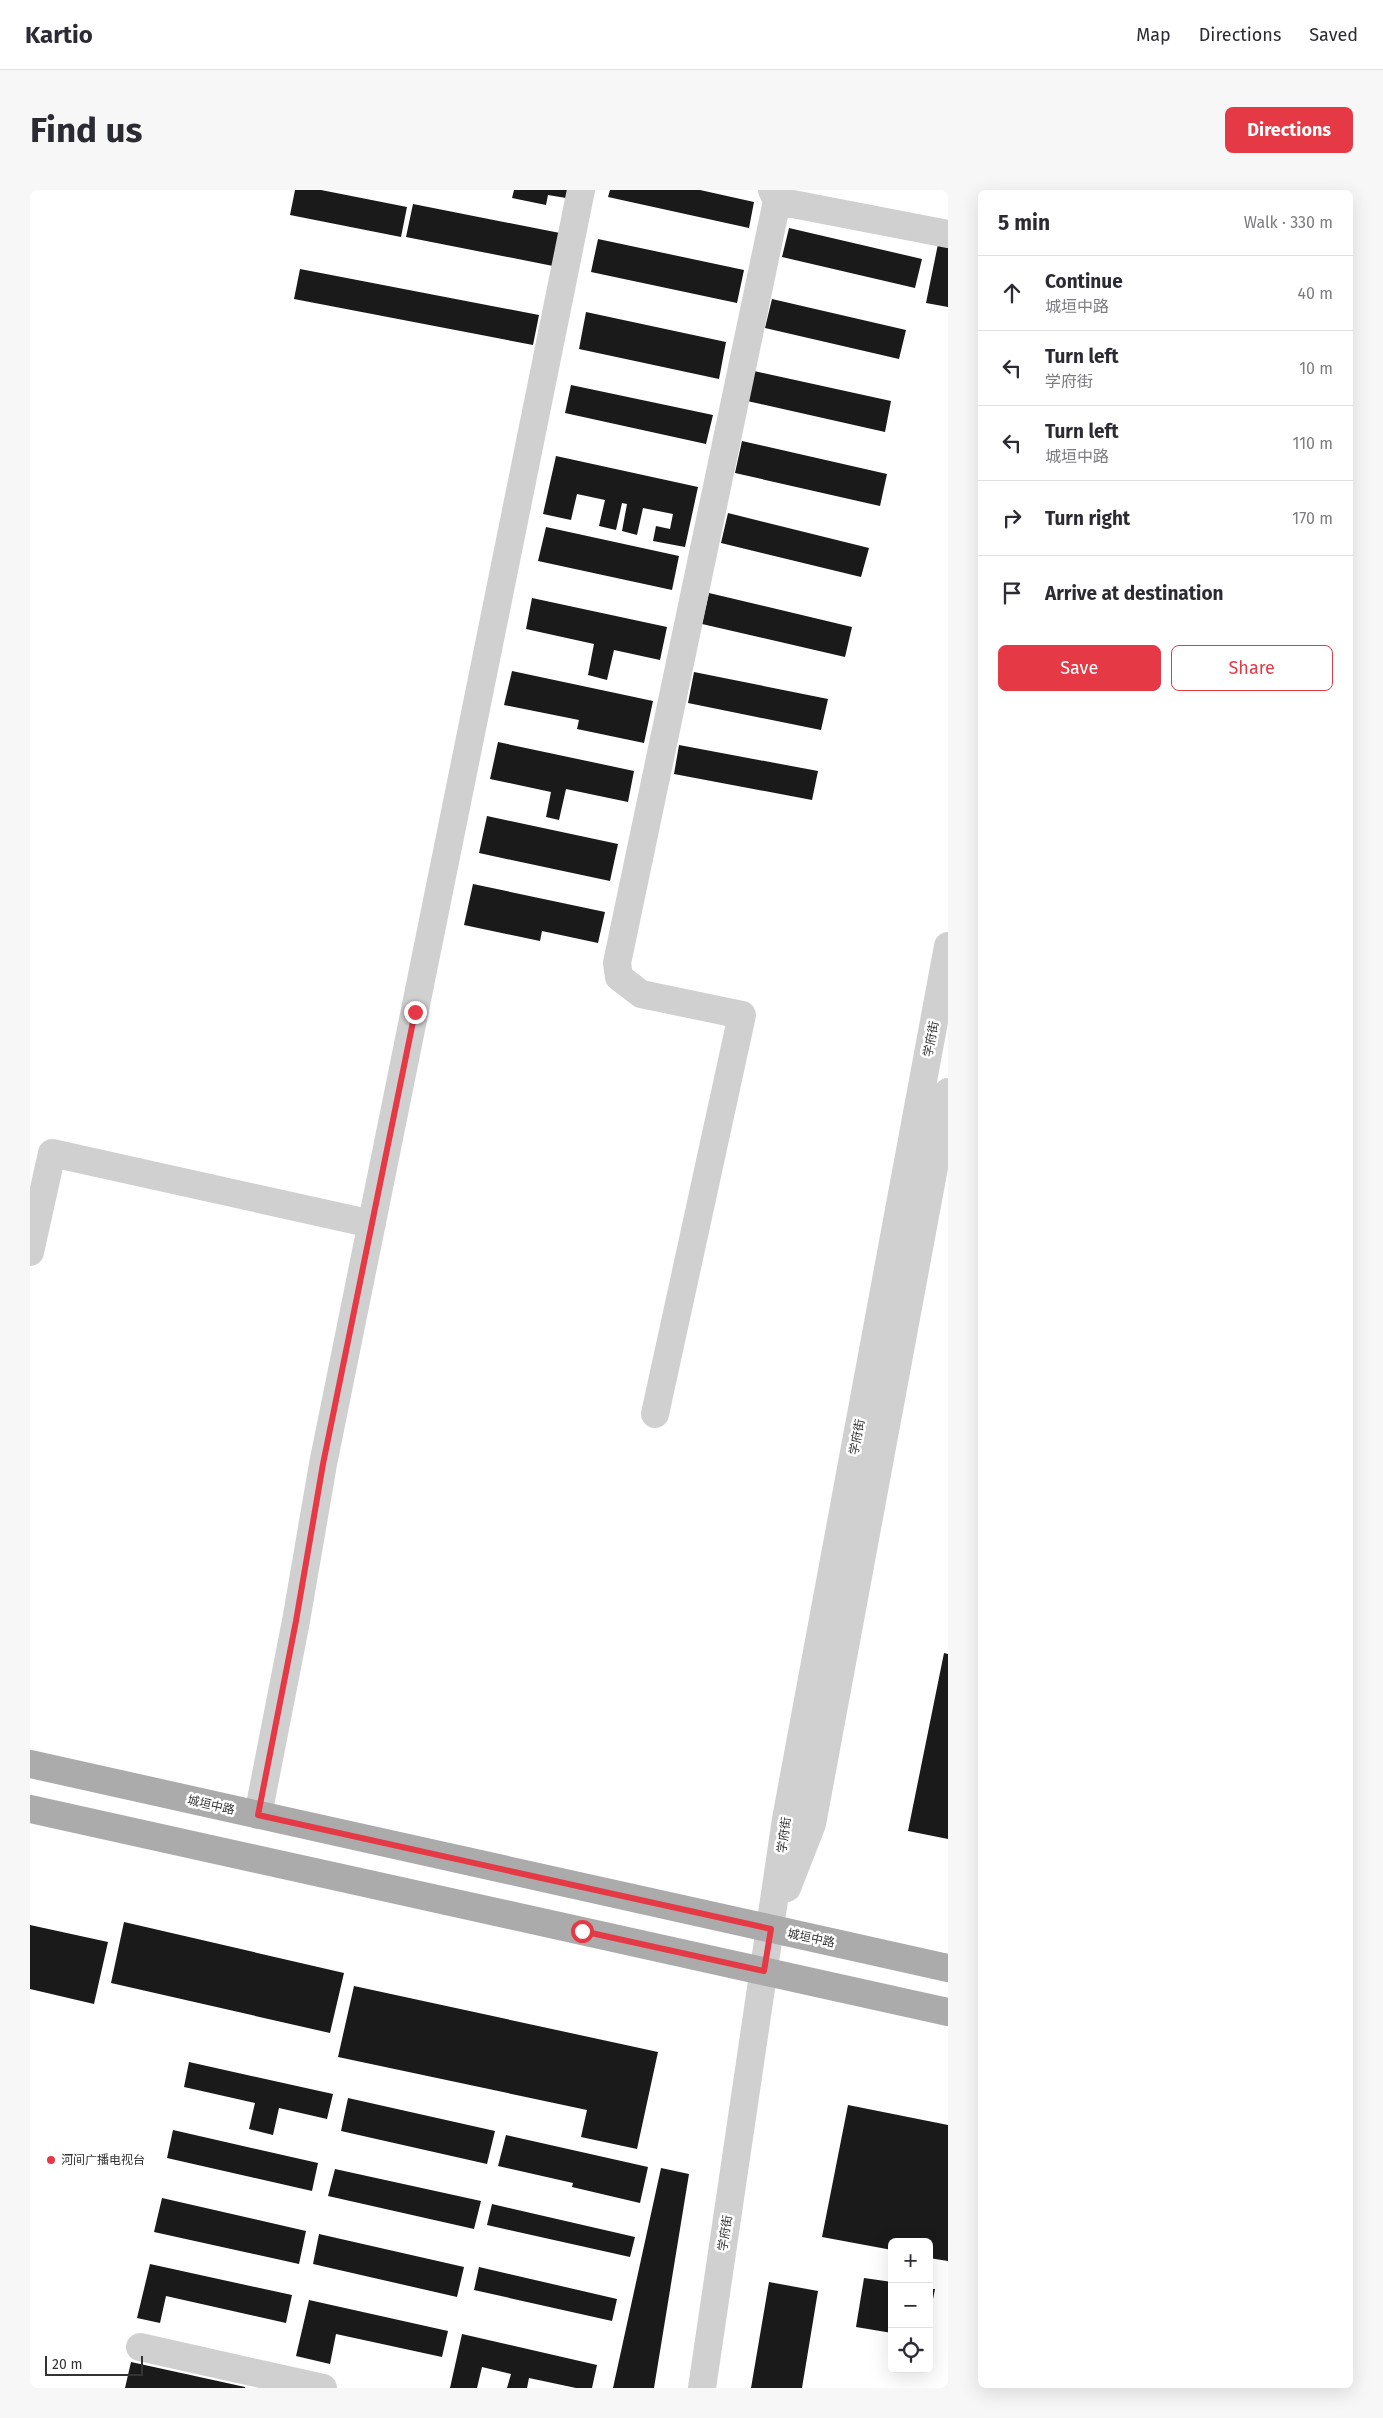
<!DOCTYPE html>
<html lang="en">
<head>
<meta charset="utf-8">
<style>
	:root { --surface:#fff; --page:#f7f7f7; --text:#2b2b33; --muted:#7c7c81; --line:#e1e1e2; --accent:#e63946 }
	body { margin:0; font-family:"Fira Sans","Noto Sans SC",sans-serif; background:var(--page); color:var(--text) }
	.controls { position:absolute; right:15px; bottom:15px; display:grid; overflow:hidden; border-radius:8px; box-shadow:0 5px 20px #0002 }
	.controls button { width:45px; height:45px; display:grid; place-items:center; padding:0; border:0; border-bottom:1px solid var(--line); background:var(--surface); color:var(--text); font:25px sans-serif }
	.scale { position:absolute; left:15px; bottom:12px; width:98px; box-sizing:border-box; padding-left:5px; border:2px solid #333; border-top:0; font-size:14px; line-height:18px; white-space:nowrap; color:#333; -webkit-text-stroke:4px #fff; paint-order:stroke }
	.stop { position:absolute; width:15px; height:15px; margin:-11px; border:4px solid #e63946; border-radius:50%; background:#fff }
	.stop.end { background:#e63946; border-color:#fff; box-shadow:0 1px 5px #0008 }
	.list { margin:0; padding:0; list-style:none }
	h2 { display:flex; justify-content:space-between; align-items:center; height:65px; margin:0; padding:0 20px; font-size:21px }
	h2 small { font-size:16px; font-weight:400; color:var(--muted) }
	.list li { display:grid; grid-template-columns:32px 1fr auto; gap:15px; align-items:center; box-sizing:border-box; height:75px; padding:0 20px; border-top:1px solid var(--line) }
	.list b { display:block; font-size:19px; white-space:nowrap }
	.list p { margin:0; font-size:16px; white-space:nowrap; color:var(--muted) }
	.list em { font-size:16px; font-style:normal; color:var(--muted) }
	.actions { display:flex; gap:10px; padding:15px 20px }
	.actions a { flex:1; padding:11px 0; border:1px solid var(--accent); border-radius:8px; text-align:center; font-size:18px; color:var(--accent) }
	.actions .main { background:var(--accent); color:#fff }
	.icon { flex:none; width:28px; height:28px; fill:none; stroke:currentColor; stroke-width:2; stroke-linecap:round; stroke-linejoin:round }
	.map { position:relative; flex:none; width:918px; height:2198px; overflow:hidden; border-radius:8px }
	header { display:flex; align-items:center; gap:30px; box-sizing:border-box; height:70px; padding:0 25px; background:var(--surface); border-bottom:1px solid var(--line) }
	header strong { font-size:24px }
	nav { display:flex; gap:28px; margin-inline-start:auto; font-size:18px }
	.intro { display:flex; align-items:center; justify-content:space-between; box-sizing:border-box; height:120px; padding:0 30px }
	h1 { margin:0; font-size:35px }
	.button { padding:12px 22px; border-radius:8px; background:var(--accent); color:#fff; font-size:18px; font-weight:700 }
	main { display:flex; gap:30px; padding:0 30px }
	aside { flex:1; background:var(--surface); border-radius:8px; box-shadow:0 5px 20px #0002 }
	.map>svg:first-child { display:block }
</style>
</head>
<body>
<header>
<strong>Kartio</strong>
<nav><a>Map</a><a>Directions</a><a>Saved</a></nav>
</header>
<div class="intro"><h1>Find us</h1><a class="button">Directions</a></div>
<main>
<div class="map">
<svg width="918" height="2198" viewBox="0 0 918 2198">
	<rect width="100%" height="100%" fill="#fff"/>
	<path fill="#1a1a1a" d="M265 0H291L377 17 371 47 260 25Z
		M484 0H538L536 8 518 5 516 15 482 8Z
		M580 0H670L724 12 719 38 578 7Z
		M383 14 530 43 523 76 376 47Z
		M759 38 892 69 885 98 752 67Z
		M568 49 714 80 707 113 561 82Z
		M908 54 918 56V117L896 113Z
		M270 79 509 125 503 155 264 109Z
		M742 109 876 140 869 169 735 138Z
		M556 122 696 152 689 189 549 159Z
		M724 181 861 211 855 242 717 211Z
		M541 195 683 225 676 254 535 223Z
		M712 251 857 284 850 316 705 283Z
		M526 266 668 297 655 357 623 351 626 336 640 339 643 324 613 318 607 345 592 341 597 314 592 313 586 340 569 336 575 310 547 304 541 330 513 324Z
		M698 323 839 358 831 387 691 353Z
		M516 337 649 366 642 400 508 371Z
		M679 403 822 437 815 467 672 434Z
		M502 408 637 437 630 470 584 460 577 490 558 485 564 454 496 439Z
		M482 481 623 511 614 553 547 539 549 530 474 515Z
		M664 482 798 509 791 540 658 513Z
		M468 552 604 581 598 612 536 599 529 630 516 627 521 602 460 589Z
		M649 555 788 581 782 610 644 584Z
		M457 626 588 654 580 691 449 663Z
		M443 694 575 722 568 753 512 741 510 751 434 735Z
		M914 1463 918 1464V1649L878 1641Z
		M94 1732 314 1783 300 1843 81 1793Z
		M0 1735 78 1752 64 1814 0 1799Z
		M324 1796 628 1862 607 1959 551 1947 557 1920 308 1867Z
		M159 1872 303 1904 297 1929 249 1918 243 1945 219 1939 225 1913 154 1897Z
		M318 1908 465 1941 457 1974 311 1941Z
		M818 1915 918 1935V2071L899 2068V2052H862V2060L792 2047Z
		M143 1940 288 1973 282 2001 137 1968Z
		M476 1945 618 1977 610 2013 542 1997 543 1993 468 1976Z
		M631 1978 659 1984 624 2198H583Z
		M305 1979 451 2011 444 2039 298 2006Z
		M132 2008 276 2041 269 2074 124 2042Z
		M462 2014 605 2047 600 2067 457 2035Z
		M289 2044 434 2077 427 2107 283 2074Z
		M120 2074 262 2105 256 2133 136 2106 130 2133 107 2128Z
		M449 2077 587 2109 582 2131 444 2100Z
		M834 2088 862 2092V2143L826 2137Z
		M739 2092 788 2101 772 2198H721Z
		M899 2099H905L900 2125H899Z
		M279 2110 418 2141 412 2167 306 2144 300 2174 266 2166Z
		M432 2144 567 2175 562 2198H546L499 2188 497 2198H477L481 2184 452 2177 447 2198H420Z
		M101 2172 215 2197V2198H95Z"/>
	<g fill="none" stroke-linecap="round" stroke-linejoin="round">
		<path stroke="#d0d0d0" stroke-width="28" d="M747 11 918 44
			M0 1062 22 963 342 1034
			M625 1224 712 825 611 804 589 787 587 773 747 11 742 0
			M228 1625 266 1431 293 1274 551 0
			M757 1698 782 1634 918 902
			M110 2157 293 2198
			M672 2198 756 1629 918 756"/>
		<path stroke="#ababab" stroke-width="28" d="M0 1574 918 1778
			M0 1619 918 1822"/>
	</g>
	<g fill="none" stroke-linecap="round" stroke-linejoin="round">
		<path stroke="#e63946" stroke-width="6" d="M385 822 293 1274 266 1431 228 1625 741 1739 734 1781 552 1741"/>
	</g>
	<circle fill="#e63946" stroke="#fff" stroke-width="2" cx="21" cy="1970" r="5"/>
	<g text-anchor="middle" dominant-baseline="central" stroke-width="5" stroke-linejoin="round" paint-order="stroke">
		<g font-size="12" fill="#333" stroke="#fff">
			<text transform="translate(901 849) rotate(-79)">学府街</text>
			<text transform="translate(827 1247) rotate(-79)">学府街</text>
			<text transform="translate(181 1615) rotate(13)">城垣中路</text>
			<text transform="translate(754 1645) rotate(-82)">学府街</text>
			<text transform="translate(781 1748) rotate(12)">城垣中路</text>
			<text transform="translate(695 2043) rotate(-81)">学府街</text>
		</g>
		<g font-size="12" fill="#333" stroke="#fff" text-anchor="start">
			<text x="31" y="1970">河间广播电视台</text>
		</g>
	</g>
</svg>
<div class="controls">
<button>+</button>
<button>−</button>
<button><svg class="icon" aria-label="locate" viewBox="0 0 24 24"><circle cx="12" cy="12" r="6"/><path d="M12 2v4M12 18v4M2 12h4M18 12h4"/></svg></button>
</div>
<div class="scale">20 m</div>
<div class="stop" style="left:552px;top:1741px"></div>
<div class="stop end" style="left:385px;top:822px"></div>
</div>
<aside>
<h2>5 min<small>Walk · 330 m</small></h2>
<ul class="list">
<li><svg class="icon" aria-label="ahead" viewBox="0 0 24 24"><path d="M12 20V5M6 11l6-6 6 6"/></svg><div><b>Continue</b><p>城垣中路</p></div><em>40 m</em></li>
<li><svg class="icon" aria-label="left" viewBox="0 0 24 24"><path d="M17 20v-9H6M10 6l-5 5 5 5"/></svg><div><b>Turn left</b><p>学府街</p></div><em>10 m</em></li>
<li><svg class="icon" aria-label="left" viewBox="0 0 24 24"><path d="M17 20v-9H6M10 6l-5 5 5 5"/></svg><div><b>Turn left</b><p>城垣中路</p></div><em>110 m</em></li>
<li><svg class="icon" aria-label="right" viewBox="0 0 24 24"><path d="M7 20v-9h11M14 6l5 5-5 5"/></svg><div><b>Turn right</b></div><em>170 m</em></li>
<li><svg class="icon" aria-label="arrive" viewBox="0 0 24 24"><path d="M6 21V4h12l-3 4 3 4H6"/></svg><div><b>Arrive at destination</b></div></li>
</ul>
<div class="actions"><a class="main">Save</a><a>Share</a></div>
</aside>
</main>
</body>
</html>
